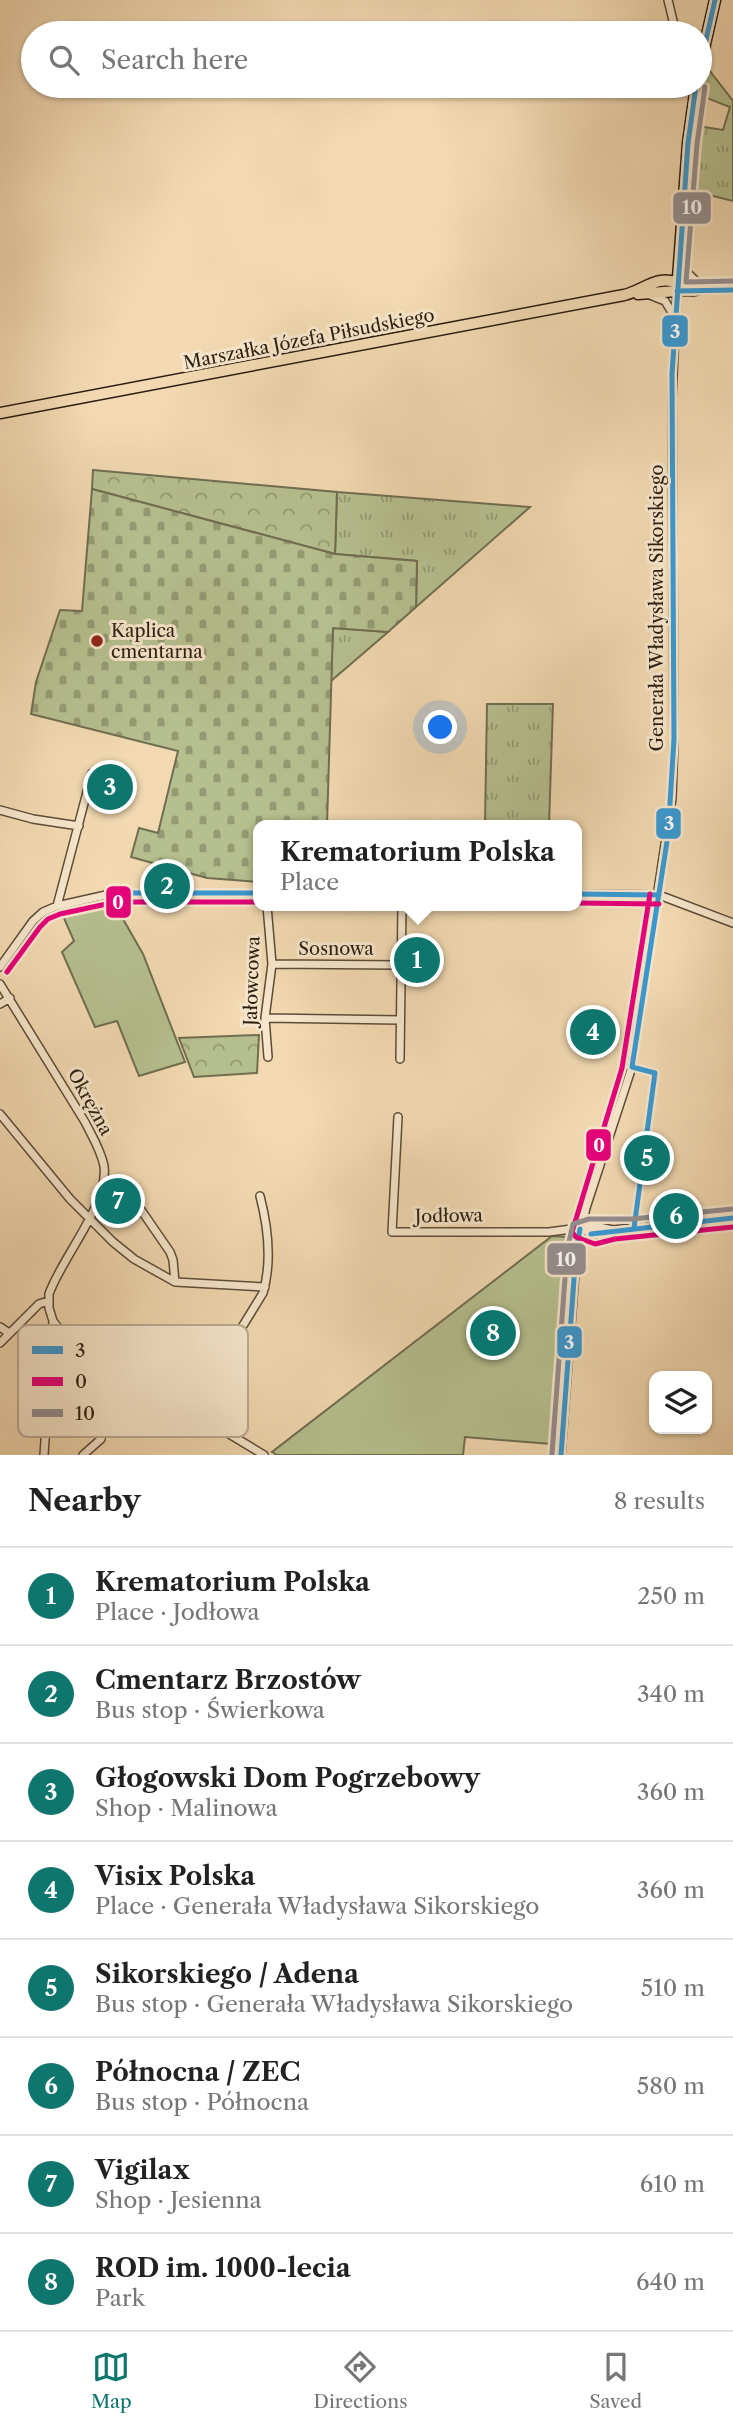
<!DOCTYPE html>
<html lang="en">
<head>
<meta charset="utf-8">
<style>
	:root { --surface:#fff; --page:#f2f2f2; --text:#222; --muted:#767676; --line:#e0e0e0; --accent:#0f766e }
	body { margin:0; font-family:"Libre Caslon Text",serif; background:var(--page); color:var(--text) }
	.controls { position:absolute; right:21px; bottom:21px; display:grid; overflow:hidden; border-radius:14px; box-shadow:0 2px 5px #0004 }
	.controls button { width:63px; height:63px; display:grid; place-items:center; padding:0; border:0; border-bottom:2px solid var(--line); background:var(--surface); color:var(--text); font:35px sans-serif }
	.you { position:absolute; left:441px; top:728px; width:24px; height:24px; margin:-18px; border:5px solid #fff; border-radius:50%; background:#1a73e8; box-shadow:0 0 0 10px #1a73e833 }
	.badge { display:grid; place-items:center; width:46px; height:46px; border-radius:50%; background:var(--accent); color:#fff; font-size:23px; font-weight:700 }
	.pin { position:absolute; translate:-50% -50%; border:4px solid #fff; box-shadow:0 2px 7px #0006 }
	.popup { position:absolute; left:253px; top:820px; width:329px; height:91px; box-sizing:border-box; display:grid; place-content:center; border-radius:14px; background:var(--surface); filter:drop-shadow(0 2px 5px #0005); font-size:23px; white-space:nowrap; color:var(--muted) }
	.popup b { font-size:26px; color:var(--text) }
	.popup::after { content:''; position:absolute; left:50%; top:100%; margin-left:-14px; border:14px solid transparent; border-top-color:var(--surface) }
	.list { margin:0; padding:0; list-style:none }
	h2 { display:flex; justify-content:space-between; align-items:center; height:91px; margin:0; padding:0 28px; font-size:30px }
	h2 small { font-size:23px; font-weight:400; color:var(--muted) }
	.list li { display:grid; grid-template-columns:46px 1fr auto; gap:21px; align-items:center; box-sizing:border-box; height:98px; padding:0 28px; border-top:2px solid var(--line) }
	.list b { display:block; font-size:26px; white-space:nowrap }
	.list p { margin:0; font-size:23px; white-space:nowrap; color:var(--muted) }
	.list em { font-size:23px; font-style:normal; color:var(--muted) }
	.icon { flex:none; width:38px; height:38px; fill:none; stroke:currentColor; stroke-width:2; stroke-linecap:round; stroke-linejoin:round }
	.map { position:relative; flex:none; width:733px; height:1455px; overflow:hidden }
	.search { position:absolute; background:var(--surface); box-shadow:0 2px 5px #0004; left:21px; right:21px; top:21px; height:77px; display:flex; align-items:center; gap:18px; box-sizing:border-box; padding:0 24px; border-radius:38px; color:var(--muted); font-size:26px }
	.sheet { height:875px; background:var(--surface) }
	nav { display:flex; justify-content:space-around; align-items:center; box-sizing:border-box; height:98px; border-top:2px solid var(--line); background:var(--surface); font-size:19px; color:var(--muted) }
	nav a { display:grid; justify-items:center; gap:4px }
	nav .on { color:var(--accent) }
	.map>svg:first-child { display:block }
</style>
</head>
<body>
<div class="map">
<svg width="733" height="1455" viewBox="0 0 733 1455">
	<defs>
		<pattern id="grass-tufts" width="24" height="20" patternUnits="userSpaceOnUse" patternTransform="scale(1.75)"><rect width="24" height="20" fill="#b6c08f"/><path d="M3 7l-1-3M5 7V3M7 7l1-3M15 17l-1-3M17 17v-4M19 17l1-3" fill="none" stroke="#949b73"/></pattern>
		<pattern id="forest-crowns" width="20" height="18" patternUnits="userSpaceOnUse" patternTransform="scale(1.75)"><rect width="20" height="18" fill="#b6c08f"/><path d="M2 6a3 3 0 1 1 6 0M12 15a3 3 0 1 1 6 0" fill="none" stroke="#949b73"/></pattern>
		<pattern id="cemetery-stones" width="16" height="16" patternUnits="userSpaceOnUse" patternTransform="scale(1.75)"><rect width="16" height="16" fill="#b6c08f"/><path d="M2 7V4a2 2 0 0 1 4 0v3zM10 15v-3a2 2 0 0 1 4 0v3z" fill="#949b73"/></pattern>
	</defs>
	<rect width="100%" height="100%" fill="#f2d9b1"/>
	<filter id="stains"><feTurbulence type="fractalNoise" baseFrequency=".00286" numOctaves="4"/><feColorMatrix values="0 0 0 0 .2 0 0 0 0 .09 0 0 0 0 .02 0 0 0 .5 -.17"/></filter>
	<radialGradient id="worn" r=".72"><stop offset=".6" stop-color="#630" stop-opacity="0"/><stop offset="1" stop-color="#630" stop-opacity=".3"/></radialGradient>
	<path fill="url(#grass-tufts)" stroke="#706e50" stroke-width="2" d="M706 66 733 101V201L693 191 697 126 723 130 730 107 699 95Z
		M337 492 530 507 416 607 417 561 335 554Z
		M333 628 388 632 331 681Z
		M487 704H553L549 825H485Z"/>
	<path fill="url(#forest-crowns)" stroke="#706e50" stroke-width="2" d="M93 470 337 492 335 554 92 489Z
		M259 1035 257 1073 194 1077 179 1038Z"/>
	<path fill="url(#cemetery-stones)" stroke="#706e50" stroke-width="2" d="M92 489 335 554 417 561 416 607 388 632 333 628 327 825H258V882L207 878 131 857 139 828 158 833 178 751 31 714 36 682 60 610 82 611Z"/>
	<path fill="#b6c08f" stroke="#706e50" stroke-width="2" d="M111 898 143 954 185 1062 139 1076 117 1021 95 1027 62 952 74 941 60 909Z
		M552 1236 569 1237 551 1444 465 1437 463 1455H277L272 1452Z"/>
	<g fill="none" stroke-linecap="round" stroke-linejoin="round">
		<g stroke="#5d4c38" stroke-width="10">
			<path id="minor" d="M668 0 676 33
				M679 265 698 283
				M677 283 733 290
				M650 295 665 301 674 316
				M0 810 33 819 79 826
				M576 894 659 895 733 923
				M57 906 92 773
				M267 906 272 964 265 1018 268 1057
				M272 964 401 965
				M0 967 33 921 43 912 57 906 115 893H258
				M0 984 85 1122C92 1136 101 1150 104 1166 109 1204 62 1257 49 1294V1308L53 1321 44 1455
				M0 1004 10 998
				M265 1018 400 1020
				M400 1059 402 906
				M0 1114 70 1199 113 1242 134 1259 175 1282 265 1287
				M398 1117 392 1232H549L594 1226 613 1230
				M104 1182 122 1187 128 1191 170 1252 173 1260 175 1282
				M581 1229 595 1235 613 1230 733 1218
				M53 1321 63 1334 73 1340 264 1455
				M0 1327 9 1333
				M0 1343 39 1304 48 1301
				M50 1347 58 1342 72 1340
				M191 1410 263 1293C272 1262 268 1227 260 1196
				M83 1455 101 1439
				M561 1455 577 1246 586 1208 631 1070 672 798 674 739 672 397 677 291 694 292 710 288"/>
		</g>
		<g stroke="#2b1d10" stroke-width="13">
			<path id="major" d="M700 66 715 0
				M638 294 677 291 688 143 696 86
				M0 413 624 295C642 291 659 274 677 283"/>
		</g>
		<use href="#minor" stroke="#f7e6cc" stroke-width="7"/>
		<use href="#major" stroke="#f2d9b1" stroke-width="10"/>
		<g stroke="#f7e6cc" stroke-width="10">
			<path id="bus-1" d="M700 66 715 0
				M677 291 733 290
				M124 893H258
				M576 894 659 895
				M632 1067 668 835 674 739 672 374 688 143 696 86
				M632 1067 655 1073 634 1228
				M591 1234 733 1218
				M561 1455 576 1252 580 1229"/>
		</g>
		<g stroke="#f7e6cc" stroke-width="10">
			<path id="bus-2" d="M650 894 622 1068 572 1232 576 1237 595 1244 615 1239 733 1227
				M576 903 659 904
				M7 972 40 927 48 919 60 914 116 902H258"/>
		</g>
		<g stroke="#f7e6cc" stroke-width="10">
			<path id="bus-3" d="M705 87 697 144 686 282 733 281
				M552 1454 567 1251 573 1224 589 1219H632L732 1209"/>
		</g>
		<use href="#bus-1" stroke="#3999d2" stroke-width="5"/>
		<use href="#bus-2" stroke="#e5017a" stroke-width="5"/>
		<use href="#bus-3" stroke="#958f91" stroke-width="5"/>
	</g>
	<circle fill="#8f2418" stroke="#f7e6cc" stroke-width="2.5" cx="97" cy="641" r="7"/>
	<g text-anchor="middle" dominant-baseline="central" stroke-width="6" stroke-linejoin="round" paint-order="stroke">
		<g font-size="18" fill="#2b1d10" stroke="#f7e6cc">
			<text transform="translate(309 339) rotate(-11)">Marszałka Józefa Piłsudskiego</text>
			<text transform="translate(657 608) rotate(-90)">Generała Władysława Sikorskiego</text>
			<text x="336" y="949">Sosnowa</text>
			<text transform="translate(252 981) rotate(-88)">Jałowcowa</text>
			<text transform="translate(90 1102) rotate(61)">Okrężna</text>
			<text transform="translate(449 1216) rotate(-1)">Jodłowa</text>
		</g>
		<g font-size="18" fill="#2b1d10" stroke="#f7e6cc" text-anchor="start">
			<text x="111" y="631">Kaplica<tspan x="111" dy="21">cmentarna</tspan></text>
		</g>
	</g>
	<rect x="18" y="1325" width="230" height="112" rx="10" fill="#f7e6cc" stroke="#baaa94" stroke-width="2"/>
	<rect x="32" y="1346" width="31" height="8" fill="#3999d2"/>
	<rect x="32" y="1377" width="31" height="9" fill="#e5017a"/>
	<rect x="32" y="1409" width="31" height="8" fill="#958f91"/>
	<g font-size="19" fill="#2b1d10">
		<text x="75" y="1357">3</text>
		<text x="75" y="1388">0</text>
		<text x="75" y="1420">10</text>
	</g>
	<g stroke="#f7e6cc" stroke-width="2.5">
		<rect x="672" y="191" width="40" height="34" rx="7" fill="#958f91"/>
		<rect x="661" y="314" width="28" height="34" rx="7" fill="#3999d2"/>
		<rect x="655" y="807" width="27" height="33" rx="7" fill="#3999d2"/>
		<rect x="105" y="885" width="27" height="34" rx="7" fill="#e5017a"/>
		<rect x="585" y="1128" width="27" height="34" rx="7" fill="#e5017a"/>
		<rect x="546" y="1242" width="41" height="34" rx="7" fill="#958f91"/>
		<rect x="556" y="1325" width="27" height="34" rx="7" fill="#3999d2"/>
	</g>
	<g font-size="19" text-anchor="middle" font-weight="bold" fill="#fff">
		<text x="692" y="214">10</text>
		<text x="675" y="338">3</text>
		<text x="669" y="830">3</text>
		<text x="118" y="909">0</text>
		<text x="599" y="1152">0</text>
		<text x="566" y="1266">10</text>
		<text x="569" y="1349">3</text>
	</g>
	<rect width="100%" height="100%" filter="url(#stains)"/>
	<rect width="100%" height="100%" fill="url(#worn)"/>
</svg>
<div class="controls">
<button><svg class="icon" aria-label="layers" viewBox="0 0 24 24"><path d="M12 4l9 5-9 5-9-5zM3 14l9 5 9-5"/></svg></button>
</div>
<div class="you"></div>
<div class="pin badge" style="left:417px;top:960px">1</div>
<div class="popup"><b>Krematorium Polska</b>Place</div>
<div class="pin badge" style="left:167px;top:886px">2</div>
<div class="pin badge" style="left:110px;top:787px">3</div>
<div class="pin badge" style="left:593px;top:1032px">4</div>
<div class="pin badge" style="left:647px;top:1158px">5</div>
<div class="pin badge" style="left:676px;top:1216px">6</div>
<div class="pin badge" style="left:118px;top:1201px">7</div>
<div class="pin badge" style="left:493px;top:1333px">8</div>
<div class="search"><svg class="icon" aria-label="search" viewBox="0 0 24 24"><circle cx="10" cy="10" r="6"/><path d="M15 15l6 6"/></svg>Search here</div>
</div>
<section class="sheet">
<h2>Nearby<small>8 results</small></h2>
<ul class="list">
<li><span class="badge">1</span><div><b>Krematorium Polska</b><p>Place · Jodłowa</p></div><em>250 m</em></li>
<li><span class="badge">2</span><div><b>Cmentarz Brzostów</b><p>Bus stop · Świerkowa</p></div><em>340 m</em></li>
<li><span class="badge">3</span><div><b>Głogowski Dom Pogrzebowy</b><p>Shop · Malinowa</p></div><em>360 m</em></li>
<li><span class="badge">4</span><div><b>Visix Polska</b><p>Place · Generała Władysława Sikorskiego</p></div><em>360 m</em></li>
<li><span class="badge">5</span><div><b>Sikorskiego / Adena</b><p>Bus stop · Generała Władysława Sikorskiego</p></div><em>510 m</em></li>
<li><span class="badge">6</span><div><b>Północna / ZEC</b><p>Bus stop · Północna</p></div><em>580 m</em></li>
<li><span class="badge">7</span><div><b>Vigilax</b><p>Shop · Jesienna</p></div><em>610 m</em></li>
<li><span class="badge">8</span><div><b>ROD im. 1000-lecia</b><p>Park</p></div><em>640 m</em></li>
</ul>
</section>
<nav>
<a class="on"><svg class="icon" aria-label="map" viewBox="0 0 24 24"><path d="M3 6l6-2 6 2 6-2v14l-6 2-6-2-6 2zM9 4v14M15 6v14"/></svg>Map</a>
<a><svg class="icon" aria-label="directions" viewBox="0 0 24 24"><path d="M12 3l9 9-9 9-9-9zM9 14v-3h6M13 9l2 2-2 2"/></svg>Directions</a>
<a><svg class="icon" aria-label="saved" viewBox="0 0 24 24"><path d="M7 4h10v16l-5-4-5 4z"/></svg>Saved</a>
</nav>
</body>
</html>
